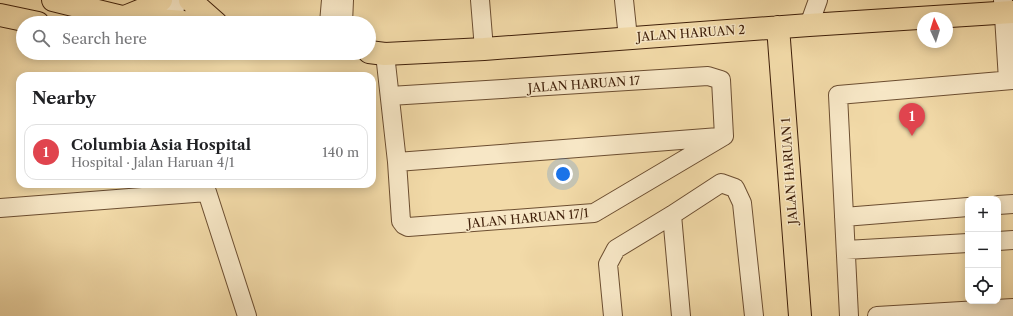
<!DOCTYPE html>
<html lang="en">
<head>
<meta charset="utf-8">
<style>
	:root { --surface:#fff; --page:#f6f6f6; --text:#202124; --muted:#757577; --line:#e0e0e0; --accent:#0b8043 }
	body { margin:0; font-family:"Libre Caslon Text",serif; background:var(--page); color:var(--text) }
	.controls { position:absolute; right:12px; bottom:12px; display:grid; overflow:hidden; border-radius:8px; box-shadow:0 2px 10px #0003 }
	.controls button { width:36px; height:36px; display:grid; place-items:center; padding:0; border:0; border-bottom:1px solid var(--line); background:var(--surface); color:var(--text); font:20px sans-serif }
	.compass { position:absolute; left:917px; top:12px; width:36px; height:36px; border-radius:50%; background:var(--surface); box-shadow:0 2px 10px #0003; rotate:356deg }
	.you { position:absolute; left:563px; top:174px; width:14px; height:14px; margin:-10px; border:3px solid #fff; border-radius:50%; background:#1a73e8; box-shadow:0 0 0 6px #1a73e833 }
	.badge { display:grid; place-items:center; width:26px; height:26px; border-radius:50%; background:var(--accent); color:#fff; font-size:13px; font-weight:700 }
	.pin { position:absolute; translate:-50% -33px; filter:drop-shadow(0 1px 2px #0008) }
	.pin::after { content:''; position:absolute; top:21px; width:14px; height:12px; background:inherit; clip-path:polygon(0 0,100% 0,50% 100%) }
	.list { margin:0; padding:0; list-style:none }
	h2 { display:flex; justify-content:space-between; align-items:center; height:52px; margin:0; padding:0 16px; font-size:17px }
	h2 small { font-size:13px; font-weight:400; color:var(--muted) }
	.list li { display:grid; grid-template-columns:26px 1fr auto; gap:12px; align-items:center; box-sizing:border-box; height:56px; margin:0 8px 8px; padding:0 8px; border:1px solid var(--line); border-radius:12px }
	.list b { display:block; font-size:15px; white-space:nowrap }
	.list p { margin:0; font-size:13px; white-space:nowrap; color:var(--muted) }
	.list em { font-size:13px; font-style:normal; color:var(--muted) }
	.icon { flex:none; width:22px; height:22px; fill:none; stroke:currentColor; stroke-width:2; stroke-linecap:round; stroke-linejoin:round }
	.map { position:relative; flex:none; width:1013px; height:316px; overflow:hidden }
	.search { position:absolute; background:var(--surface); box-shadow:0 2px 10px #0003; left:16px; top:16px; width:360px; height:44px; display:flex; align-items:center; gap:10px; box-sizing:border-box; padding:0 14px; border-radius:22px; color:var(--muted); font-size:15px }
	.panel { position:absolute; background:var(--surface); box-shadow:0 2px 10px #0003; left:16px; top:72px; width:360px; height:116px; border-radius:12px }
	.map>svg:first-child { display:block }
</style>
</head>
<body>
<div class="map">
<svg width="1013" height="316" viewBox="0 0 1013 316">
	<rect width="100%" height="100%" fill="#f2daa8"/>
	<filter id="stains"><feTurbulence type="fractalNoise" baseFrequency=".005" numOctaves="4"/><feColorMatrix values="0 0 0 0 .2 0 0 0 0 .09 0 0 0 0 .02 0 0 0 .5 -.17"/></filter>
	<radialGradient id="worn" r=".72"><stop offset=".6" stop-color="#630" stop-opacity="0"/><stop offset="1" stop-color="#630" stop-opacity=".3"/></radialGradient>
	<g fill="none" stroke-linecap="round" stroke-linejoin="round">
		<g stroke="#6c4e31" stroke-width="20">
			<path id="minor" d="M480 0 484 49
				M624 0 628 38
				M1003 0 1008 80
				M173 23 176 0
				M329 23 331 0
				M343 23 344 0
				M809 25 818 0
				M385 54 397 162 401 221 404 225 408 227 594 213 724 136
				M390 96 708 76 721 80 724 136
				M397 162 719 137
				M998 205 1013 204
				M0 208 207 192 247 316
				M672 215 681 316
				M844 217 968 207
				M998 241 1013 240
				M846 250 968 243
				M613 316 608 264 616 249 672 215 721 183 735 188 742 203 754 316
				M849 316 838 95 1013 80
				M877 316 1013 308"/>
		</g>
		<g stroke="#3f1f09" stroke-width="24">
			<path id="major" d="M53 0 122 17 195 23
				M190 0 216 23
				M0 15 38 23
				M127 16 154 5 161 0
				M778 27 800 316
				M369 52 385 54 484 49 809 25 1013 12"/>
		</g>
		<use href="#minor" stroke="#f7e7c6" stroke-width="18"/>
		<use href="#major" stroke="#f2daa8" stroke-width="22"/>
	</g>
	<g text-anchor="middle" dominant-baseline="central" stroke-width="3" stroke-linejoin="round" paint-order="stroke">
		<g font-size="12" fill="#3f1f09" stroke="#f7e7c6">
			<text transform="translate(691 33) rotate(-4)">JALAN HARUAN 2</text>
			<text transform="translate(584 84) rotate(-4)">JALAN HARUAN 17</text>
			<text transform="translate(789 171) rotate(-94)">JALAN HARUAN 1</text>
			<text transform="translate(528 218) rotate(-5)">JALAN HARUAN 17/1</text>
		</g>
	</g>
	<rect width="100%" height="100%" filter="url(#stains)"/>
	<rect width="100%" height="100%" fill="url(#worn)"/>
</svg>
<div class="controls">
<button>+</button>
<button>−</button>
<button><svg class="icon" aria-label="locate" viewBox="0 0 24 24"><circle cx="12" cy="12" r="6"/><path d="M12 2v4M12 18v4M2 12h4M18 12h4"/></svg></button>
</div>
<svg class="compass" viewBox="-18 -18 36 36"><path d="M0-13l5 13h-10z" fill="#e53935"/><path d="M0 13l5-13h-10z" fill="#757577"/></svg>
<div class="you"></div>
<div class="pin badge" style="left:912px;top:136px;background:#e0444e">1</div>
<div class="search"><svg class="icon" aria-label="search" viewBox="0 0 24 24"><circle cx="10" cy="10" r="6"/><path d="M15 15l6 6"/></svg>Search here</div>
<section class="panel">
<h2>Nearby<small></small></h2>
<ul class="list">
<li><span class="badge" style="background:#e0444e">1</span><div><b>Columbia Asia Hospital</b><p>Hospital · Jalan Haruan 4/1</p></div><em>140 m</em></li>
</ul>
</section>
</div>
</body>
</html>
